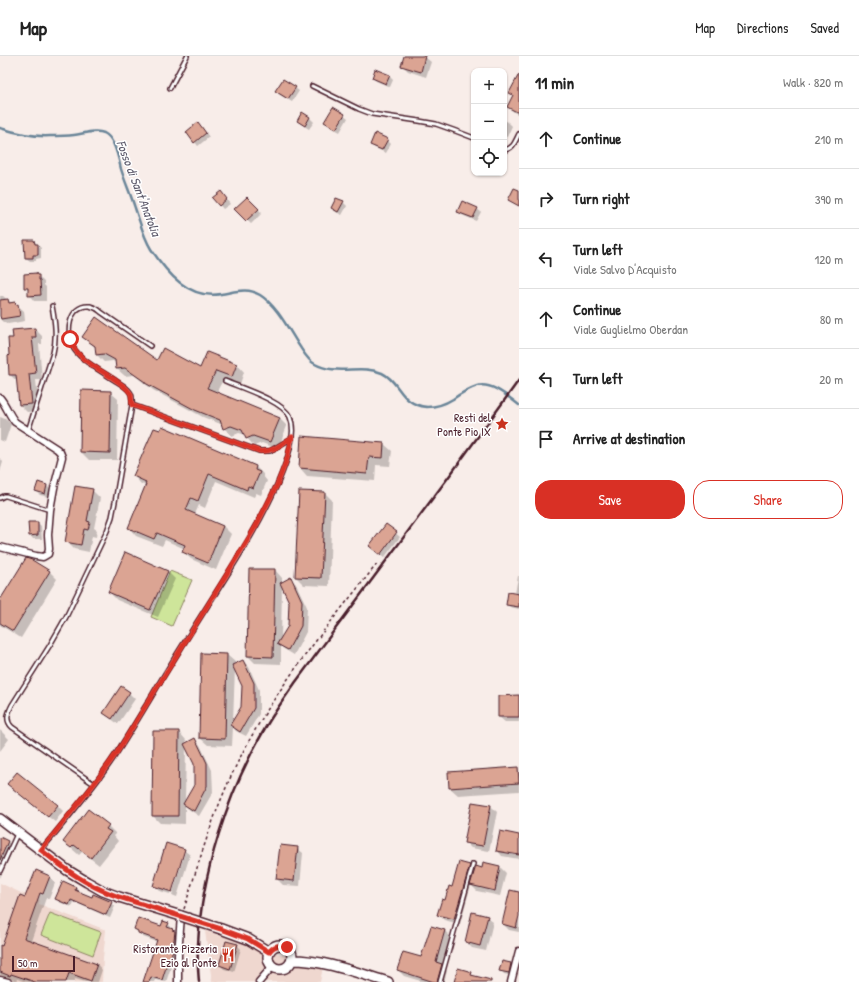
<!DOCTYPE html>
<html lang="en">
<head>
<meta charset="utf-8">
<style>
	:root { --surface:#fff; --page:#f6f6f6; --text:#222; --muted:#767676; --line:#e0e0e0; --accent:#d93025 }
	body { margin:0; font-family:"Patrick Hand",sans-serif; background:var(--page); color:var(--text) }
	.controls { position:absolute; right:12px; top:12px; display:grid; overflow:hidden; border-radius:8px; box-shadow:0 1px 3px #0004 }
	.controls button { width:36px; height:36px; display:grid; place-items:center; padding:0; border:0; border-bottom:1px solid var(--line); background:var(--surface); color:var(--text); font:20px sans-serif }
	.scale { position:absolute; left:12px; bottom:10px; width:63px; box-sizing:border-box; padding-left:4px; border:2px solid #4a1f2b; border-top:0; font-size:11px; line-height:14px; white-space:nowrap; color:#4a1f2b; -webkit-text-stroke:3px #fff; paint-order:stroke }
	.stop { position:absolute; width:12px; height:12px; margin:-9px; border:3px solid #d93025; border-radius:50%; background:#fff }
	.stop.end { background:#d93025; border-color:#fff; box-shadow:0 1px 4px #0008 }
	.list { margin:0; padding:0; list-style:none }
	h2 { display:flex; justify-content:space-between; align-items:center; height:52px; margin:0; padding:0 16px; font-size:17px }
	h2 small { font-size:13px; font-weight:400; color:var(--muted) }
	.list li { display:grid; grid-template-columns:26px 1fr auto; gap:12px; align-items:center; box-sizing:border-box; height:60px; padding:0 16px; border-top:1px solid var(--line) }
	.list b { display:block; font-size:15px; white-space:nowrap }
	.list p { margin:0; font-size:13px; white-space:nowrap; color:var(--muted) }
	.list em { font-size:13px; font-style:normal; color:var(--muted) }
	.actions { display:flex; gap:8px; padding:12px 16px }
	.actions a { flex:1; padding:9px 0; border:1px solid var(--accent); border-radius:16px; text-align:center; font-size:14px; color:var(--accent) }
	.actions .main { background:var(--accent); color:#fff }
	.icon { flex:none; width:22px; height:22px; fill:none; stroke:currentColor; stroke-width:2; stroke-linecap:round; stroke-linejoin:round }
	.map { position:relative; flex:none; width:519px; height:926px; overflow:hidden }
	header { display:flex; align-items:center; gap:24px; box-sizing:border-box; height:56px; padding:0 20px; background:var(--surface); border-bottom:1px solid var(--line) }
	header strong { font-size:19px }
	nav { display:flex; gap:22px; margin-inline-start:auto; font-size:14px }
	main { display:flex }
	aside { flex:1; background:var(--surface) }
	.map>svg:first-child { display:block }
</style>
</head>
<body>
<header>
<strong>Map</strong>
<nav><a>Map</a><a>Directions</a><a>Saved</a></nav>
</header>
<main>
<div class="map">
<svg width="519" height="926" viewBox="0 0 519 926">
	<rect width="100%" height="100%" fill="#f8ede9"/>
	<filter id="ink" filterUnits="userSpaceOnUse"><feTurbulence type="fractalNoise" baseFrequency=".025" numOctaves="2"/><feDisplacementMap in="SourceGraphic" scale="8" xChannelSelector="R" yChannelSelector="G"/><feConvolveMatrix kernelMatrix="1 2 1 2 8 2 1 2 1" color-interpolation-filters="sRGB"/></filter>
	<g filter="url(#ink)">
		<path fill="#efd7cf" d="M0 827 21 837 40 844 39 848 106 874 103 902 102 926H21L0 920Z
			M205 875 323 911 320 926H212Z"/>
		<path fill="#cee59a" stroke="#8c8262" d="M170 515 192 524 172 570 151 561Z
			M50 857 101 876 93 899 41 879Z"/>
		<path fill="#0003" fill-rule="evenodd" d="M405 0 425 1 431 6 426 21 408 15 402 9Z
			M389 20 393 24 390 31 376 25 373 22Z
			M519 21V59L514 56 508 51 514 40 510 37Z
			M295 32 299 35 292 46 280 39 276 35Z
			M302 58 310 62 314 66 309 73 301 68 298 65Z
			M344 59 348 62 340 76 329 70 326 66Z
			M504 64 508 66 512 70 507 81 504 80Z
			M202 71 209 81 198 90 195 86Z
			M387 84 391 88 386 97 375 92 371 89Z
			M224 140 230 148 223 153 214 142Z
			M247 142 262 157 251 168 236 153Z
			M343 146 347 150 342 159 336 156 332 152Z
			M477 153 481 156 476 165 462 159 458 156Z
			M34 185 41 192V202L36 203V205H30L26 202Z
			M38 220 44 226V229L46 231V245H34L29 239V235L25 231Z
			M0 240H3L11 247H15L24 255 25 265 8 268 5 266H3L0 263Z
			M35 273 42 280V288H39L42 324H36L39 355 27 356 20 349 18 326 10 319 14 283Z
			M83 281 157 306 201 314 237 308 244 316 240 328 224 322 216 337 280 363 287 370 278 393 262 387 254 390 247 382 246 379 239 377 232 380 224 372 223 369 203 361 153 334 134 319 125 320 117 313 116 307 113 305 104 306 97 299 96 292Z
			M110 336 118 343 117 404H89L81 396Z
			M0 361 5 363 11 368 5 386 0 384Z
			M302 381 384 388 392 395 390 410 376 409 375 425 307 420 300 412Z
			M0 402 3 406 0 416Z
			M256 411 263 418V420L267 425 261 439 256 437 254 441 216 425 205 452 199 449 195 458 223 470 231 478 216 514 191 503 183 496 185 493 165 484 162 490 136 480 129 472 147 430 141 428 134 420Z
			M47 430 50 433 48 441 40 439 36 435Z
			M92 434 100 442 94 472 97 474 96 481 92 480 89 496 74 493 66 485Z
			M300 436 325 437 332 444 329 530 304 529 296 521Z
			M38 467 41 470 42 483H33L30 479Z
			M386 469 400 481 384 502 374 494Z
			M275 514 282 522V527L291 523 296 528 307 551 306 576 294 599 284 593 281 590V608L255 607 248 600ZM282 530 290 546 289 570 281 583Z
			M49 515 57 523 21 582 0 569V546Z
			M167 515 175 523 158 561 117 544 109 536Z
			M518 520H519V553L510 551 507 548 515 538Z
			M202 598 227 599 235 606V609L243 605 249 611 259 634V658L246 680 236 675 233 671 232 690 208 689 200 682ZM235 612 243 630 242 651 233 665Z
			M129 637 135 643 118 668 110 662 105 657Z
			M519 640V666H505L499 661Z
			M0 674 9 683 0 695Z
			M179 676 186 684V688L195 684 200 689 212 714 213 736 199 760 190 754 185 750V768L160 767 153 760ZM186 690 195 708V729L185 746Z
			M518 712 519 713V735L458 739 450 732 449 717Z
			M14 734 58 750 63 755 55 766Z
			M473 747 491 750 497 756 489 795 471 792 465 786Z
			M108 770 116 778 114 780 118 785 99 809 82 796 79 799 64 786Z
			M519 780V803L502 800 497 794Z
			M0 782 8 786 14 792 0 822Z
			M297 792 303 797 300 830 283 829 277 823Z
			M184 794 190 799 177 841 172 839 185 796H183L170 838 160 835 155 830Z
			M484 808 500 811 506 817 500 840 477 835 471 829 460 868 444 864 438 858 453 832 469 809 475 815 482 813Z
			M36 815 50 821 55 827 49 843 46 842 31 885 97 908 102 914 98 926H85L75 923 74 926H26L17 923 16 925 0 919V890L3 891Z
			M63 826 76 832 79 835V836L93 842 111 847 115 850 110 862 74 846 72 851 59 846 56 842Z
			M519 837V876L509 874 503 868Z
			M487 861 493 866 486 895 472 892 466 886Z
			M168 868 172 872 171 873 178 880 176 896 174 909 172 908 166 926 155 924 154 926H144L157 886 143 881 135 873 161 872Z
			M431 871 445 875 451 881 442 910 447 915 444 926H424L404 920 398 914 422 903Z
			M237 889 241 893 234 916 224 913 220 909Z
			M511 908 514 912 512 920 504 918 501 914Z"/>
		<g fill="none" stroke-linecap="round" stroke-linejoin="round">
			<path stroke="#6a8598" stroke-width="2.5" d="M0 72C16 77 33 81 50 80 58 80 66 80 74 79 83 78 95 73 104 77 108 79 111 83 113 87 117 95 119 104 121 113 125 126 131 139 135 152 140 166 143 180 151 193 167 217 189 244 221 238 235 236 247 231 260 239 276 249 288 272 298 288 303 295 307 304 315 308 336 320 361 308 382 317 401 326 399 348 427 351 436 351 445 348 453 343 460 338 468 333 477 330 492 326 507 340 519 349"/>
		</g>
		<path fill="#dba493" stroke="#4a1f2b" d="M404 0H425L421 16 401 10Z
			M375 13 390 19 386 28 372 22Z
			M519 18V57L507 51 513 39 509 37Z
			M283 23 296 31 288 43 275 35Z
			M333 51 345 58 336 73 324 66Z
			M302 56 310 61 305 70 297 65Z
			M198 66 206 77 194 87 186 76Z
			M375 77 388 83 382 94 370 89Z
			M514 132 519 134V150L508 144Z
			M221 135 227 143 219 150 212 142Z
			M247 141 259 153 246 165 234 153Z
			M336 142 344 145 338 156 331 152Z
			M462 145 478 152 473 162 457 156Z
			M24 184H34L35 188H38V199H33V202H25Z
			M36 217 37 219H39V224H40L41 239 28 240V232H24V218Z
			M8 243 9 247 15 246 16 249 18 248 20 260 1 263 0 260V244Z
			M96 261 157 304 163 292 200 312 207 296 237 308 232 321 216 315 207 332 280 362 270 386 253 380 246 383 242 374 231 370 223 373 220 364 195 354 145 327V326L125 312 116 313 115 304 104 298 96 299 95 290 82 281Z
			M35 272 36 281H32L36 317 29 318 32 348 19 349 16 319H9L8 300 9 299 8 282H13L12 274Z
			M81 334 111 335 110 397 80 396Z
			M162 370 256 410 255 414 260 416 253 432 248 430 247 434 209 418 198 445 191 442 186 454 223 470 208 507 182 496 185 489 157 477 154 483 128 472 146 428H145L146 426 133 420 154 372 160 374Z
			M301 380 384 387 383 402 369 401 367 418 299 412Z
			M38 426 47 429 45 438 35 435Z
			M75 430 93 433 87 465 90 466 88 474 84 473 81 489 65 486Z
			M299 435 325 436 321 522 295 521Z
			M28 466H38V479L29 480Z
			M386 468 397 476 380 499 369 490Z
			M125 496 168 515 150 554 108 536Z
			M26 502 32 504 50 515 13 575 0 567V544Z
			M249 513H275L273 601 247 600Z
			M291 521 302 545 301 570 288 594 277 588 288 570 289 546 280 527Z
			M508 536 519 538V551L506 549Z
			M201 597 227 598 225 683 199 682Z
			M243 604 254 627V652L240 676 230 669 241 651 242 630 232 609Z
			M121 630 130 636 112 663 103 657Z
			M519 639V661H498V640Z
			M153 675H179L178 760H152Z
			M195 682 207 707V730L194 755 183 748 194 729V708L184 688Z
			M518 711 519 727 449 732 448 716Z
			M17 716 58 749 48 761 7 728Z
			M472 746 491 749 483 790 464 787Z
			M88 753 109 769 106 773 111 776 91 802 74 789 71 792 63 786Z
			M500 775 519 779V799L496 795Z
			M0 781 8 785 0 804Z
			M166 787 185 793 172 836 153 830Z
			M280 789 298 791 294 825 276 823Z
			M459 806 470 809 454 863 437 859 442 843 445 844 449 830 452 831Z
			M483 806 500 810 495 835 470 829 476 810 482 812Z
			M36 814 50 820 43 838 40 837 24 882 97 908 91 925 69 917 66 926H35L11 918 10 920 0 916V889L2 890 20 839 25 841Z
			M63 825 76 831 75 834 92 841 93 838 112 846 106 859 71 844 69 849 55 843Z
			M510 834 519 836V860L516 872 502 868Z
			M472 856 488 860 480 890 465 886Z
			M138 862 161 870 163 865 169 867 167 871 173 873 172 874 175 875 173 892 170 906 168 905 162 924 151 921 149 926H143L157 884 138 877V875L134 873Z
			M431 870 445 874 436 906 442 908 437 926H434L397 914 403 896 421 901Z
			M226 885 238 888 230 913 219 909Z
			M502 905 511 907 509 917 499 915Z
			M458 912 472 916 471 919 491 924V926H454Z"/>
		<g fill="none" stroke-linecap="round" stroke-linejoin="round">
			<g stroke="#4a1f2b" stroke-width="6">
				<path id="service" d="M312 30 359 53 372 58 419 65 436 68 453 74 474 82
					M170 32 187 0
					M504 94C513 93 515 86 519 78
					M150 290 101 256C98 253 94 251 90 250 68 248 65 279 74 293 83 306 103 316 116 325 121 328 127 331 130 336 133 340 132 344 132 349L259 395H270L292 382
					M28 375 53 297C57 281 55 266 52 250
					M0 442 4 440H6L50 454
					M94 728 12 671C5 664 8 657 12 649L50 589 66 561 107 475 112 461 115 446 132 349
					M42 793C65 765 89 737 110 707 125 685 139 661 153 638 165 617 178 597 191 576 222 526 260 472 282 417 288 402 297 377 290 361 283 345 241 332 225 325
					M0 815 17 778
					M440 926 473 808"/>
			</g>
			<g stroke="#4a1f2b" stroke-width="9">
				<path id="minor" d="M0 342C6 349 9 359 15 366L57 393 60 396 62 401 54 432 50 454 48 479 49 493 48 498 43 501 36 500 0 491
					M0 924 8 926
					M178 926V899L181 860
					M259 926 272 911
					M511 926 519 895"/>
			</g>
			<g stroke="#4a1f2b" stroke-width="12">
				<path id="secondary" d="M0 763 67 814 87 826 103 835 119 841 181 860
					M221 873 248 883 269 896
					M268 901a12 12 0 1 1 24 0a12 12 0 1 1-24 0Z
					M292 904C324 904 358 917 388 926"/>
			</g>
			<path stroke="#4a1f2b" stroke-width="1.5" stroke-dasharray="3 3" stroke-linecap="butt" d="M184 853C199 806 213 758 234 714 270 638 325 573 377 508"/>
			<use href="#service" stroke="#fff" stroke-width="3"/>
			<use href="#minor" stroke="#fff" stroke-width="6"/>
			<use href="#secondary" stroke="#fff" stroke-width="9"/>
			<path stroke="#4a1f2b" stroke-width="2.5" d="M199 926C198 914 197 902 198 889 201 819 228 736 263 676 272 659 284 643 295 627L453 415 519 324"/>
			<g stroke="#4a1f2b" stroke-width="12" stroke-linecap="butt">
				<path id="secondary-bridge" d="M181 860 221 873"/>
			</g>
			<use href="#secondary-bridge" stroke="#fff" stroke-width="9"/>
		</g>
	</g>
	<g fill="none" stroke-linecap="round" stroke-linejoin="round" filter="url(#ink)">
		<path stroke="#d93025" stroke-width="5" d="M70 283C77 308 110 316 127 333L131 338 132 349 259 395C272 397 282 388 292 381L287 403 277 429 256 470 230 513 116 698 94 728 41 794C56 806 71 818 88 827 98 833 108 837 119 841L221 873 248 883 269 896C274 889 280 888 287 891"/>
	</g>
	<defs>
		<g id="sight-bare" transform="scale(1.08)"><path d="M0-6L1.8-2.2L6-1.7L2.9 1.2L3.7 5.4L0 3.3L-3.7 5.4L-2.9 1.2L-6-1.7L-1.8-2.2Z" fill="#c8321e" stroke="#fff" stroke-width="2.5" paint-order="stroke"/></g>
		<g id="restaurant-bare" transform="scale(1.08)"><path d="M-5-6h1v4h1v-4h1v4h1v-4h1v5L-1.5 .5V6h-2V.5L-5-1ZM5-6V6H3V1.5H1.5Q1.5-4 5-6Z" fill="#c8321e" stroke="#fff" stroke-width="2.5" paint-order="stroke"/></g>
	</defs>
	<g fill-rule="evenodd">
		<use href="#sight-bare" x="502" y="368"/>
		<use href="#restaurant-bare" x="228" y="899"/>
	</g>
	<g text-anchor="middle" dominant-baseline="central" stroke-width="3" stroke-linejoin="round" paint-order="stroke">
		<g font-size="12" fill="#4a1f2b" stroke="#fff" text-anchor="end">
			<text x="491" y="361">Resti del<tspan x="491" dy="14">Ponte Pio IX</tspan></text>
			<text x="217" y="892">Ristorante Pizzeria<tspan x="217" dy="14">Ezio al Ponte</tspan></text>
		</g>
		<g font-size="13" font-style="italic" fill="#5d5a6b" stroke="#fff">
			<text transform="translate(139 132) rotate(69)">Fosso di Sant'Anatolia</text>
		</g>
	</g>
</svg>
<div class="controls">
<button>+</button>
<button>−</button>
<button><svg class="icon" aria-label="locate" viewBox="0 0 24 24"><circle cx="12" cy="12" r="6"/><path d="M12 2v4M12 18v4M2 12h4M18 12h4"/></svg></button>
</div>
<div class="scale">50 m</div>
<div class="stop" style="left:70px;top:283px"></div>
<div class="stop end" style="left:287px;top:891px"></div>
</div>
<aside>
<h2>11 min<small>Walk · 820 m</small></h2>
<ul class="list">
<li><svg class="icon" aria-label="ahead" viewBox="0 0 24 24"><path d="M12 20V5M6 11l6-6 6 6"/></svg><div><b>Continue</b></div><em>210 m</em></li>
<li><svg class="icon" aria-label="right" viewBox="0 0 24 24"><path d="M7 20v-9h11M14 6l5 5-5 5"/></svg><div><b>Turn right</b></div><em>390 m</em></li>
<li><svg class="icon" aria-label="left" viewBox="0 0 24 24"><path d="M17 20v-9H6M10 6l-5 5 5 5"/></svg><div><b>Turn left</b><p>Viale Salvo D'Acquisto</p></div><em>120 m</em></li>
<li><svg class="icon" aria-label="ahead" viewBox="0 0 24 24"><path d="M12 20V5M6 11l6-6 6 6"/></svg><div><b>Continue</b><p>Viale Guglielmo Oberdan</p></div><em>80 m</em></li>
<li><svg class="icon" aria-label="left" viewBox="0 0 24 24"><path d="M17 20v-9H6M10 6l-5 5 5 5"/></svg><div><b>Turn left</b></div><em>20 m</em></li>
<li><svg class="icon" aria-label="arrive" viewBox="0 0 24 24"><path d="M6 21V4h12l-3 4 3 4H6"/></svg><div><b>Arrive at destination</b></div></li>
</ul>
<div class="actions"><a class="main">Save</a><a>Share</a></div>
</aside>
</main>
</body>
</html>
